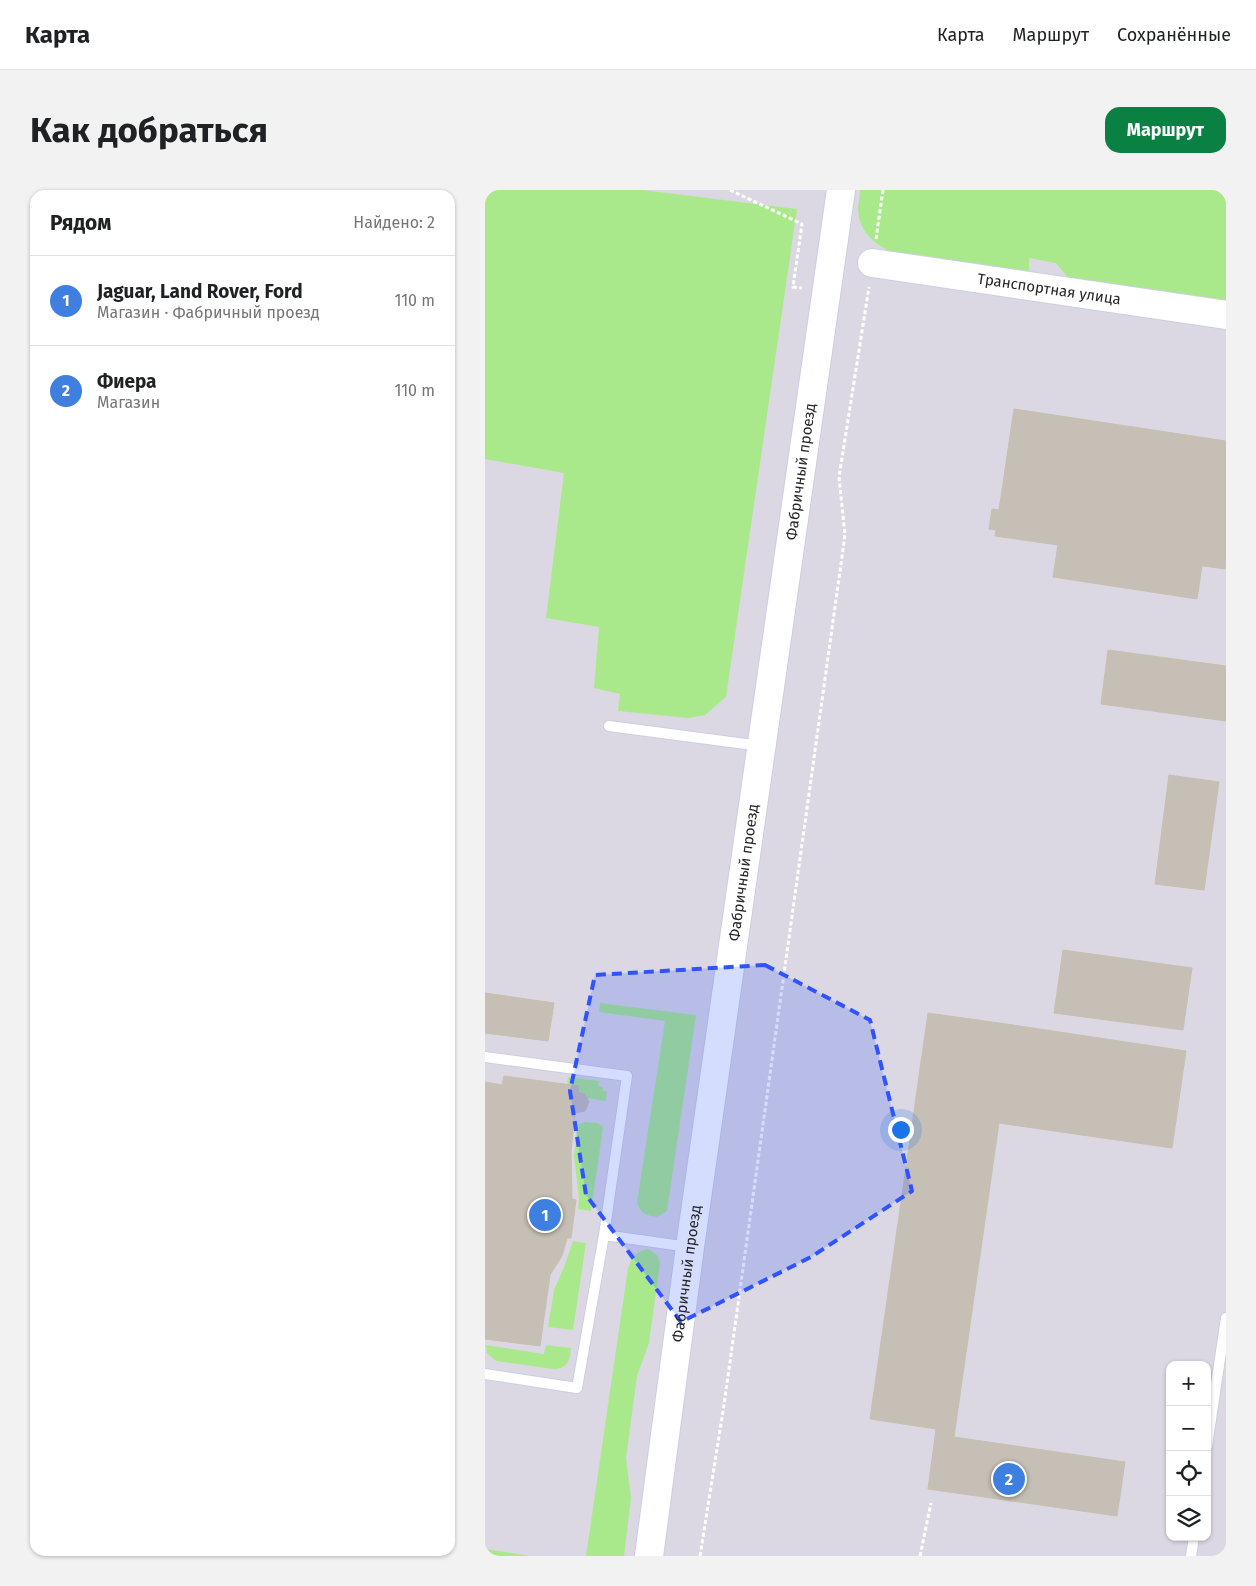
<!DOCTYPE html>
<html lang="ru">
<head>
<meta charset="utf-8">
<style>
	:root { --surface:#fff; --page:#f2f2f2; --text:#202124; --muted:#757577; --line:#e0e0e0; --accent:#0b8043 }
	body { margin:0; font-family:"Fira Sans",sans-serif; background:var(--page); color:var(--text) }
	.controls { position:absolute; right:15px; bottom:15px; display:grid; overflow:hidden; border-radius:10px; box-shadow:0 1px 4px #0004 }
	.controls button { width:45px; height:45px; display:grid; place-items:center; padding:0; border:0; border-bottom:1px solid var(--line); background:var(--surface); color:var(--text); font:25px sans-serif }
	.you { position:absolute; left:415px; top:939px; width:18px; height:18px; margin:-12px; border:4px solid #fff; border-radius:50%; background:#1a73e8; box-shadow:0 0 0 8px #1a73e833 }
	.badge { display:grid; place-items:center; width:32px; height:32px; border-radius:50%; background:var(--accent); color:#fff; font-size:16px; font-weight:700 }
	.pin { position:absolute; translate:-50% -50%; border:2px solid #fff; box-shadow:0 1px 5px #0006 }
	.list { margin:0; padding:0; list-style:none }
	h2 { display:flex; justify-content:space-between; align-items:center; height:65px; margin:0; padding:0 20px; font-size:21px }
	h2 small { font-size:16px; font-weight:400; color:var(--muted) }
	.list li { display:grid; grid-template-columns:32px 1fr auto; gap:15px; align-items:center; box-sizing:border-box; height:90px; padding:0 20px; border-top:1px solid var(--line) }
	.list b { display:block; font-size:19px; white-space:nowrap }
	.list p { margin:0; font-size:16px; white-space:nowrap; color:var(--muted) }
	.list em { font-size:16px; font-style:normal; color:var(--muted) }
	.icon { flex:none; width:28px; height:28px; fill:none; stroke:currentColor; stroke-width:2; stroke-linecap:round; stroke-linejoin:round }
	.map { position:relative; flex:none; width:741px; height:1366px; overflow:hidden; border-radius:15px }
	header { display:flex; align-items:center; gap:30px; box-sizing:border-box; height:70px; padding:0 25px; background:var(--surface); border-bottom:1px solid var(--line) }
	header strong { font-size:24px }
	nav { display:flex; gap:28px; margin-inline-start:auto; font-size:18px }
	.intro { display:flex; align-items:center; justify-content:space-between; box-sizing:border-box; height:120px; padding:0 30px }
	h1 { margin:0; font-size:35px }
	.button { padding:12px 22px; border-radius:15px; background:var(--accent); color:#fff; font-size:18px; font-weight:700 }
	main { display:flex; gap:30px; padding:0 30px }
	aside { flex:1; background:var(--surface); border-radius:15px; box-shadow:0 1px 4px #0004 }
	.map>svg:first-child { display:block }
</style>
</head>
<body>
<header>
<strong>Карта</strong>
<nav><a>Карта</a><a>Маршрут</a><a>Сохранённые</a></nav>
</header>
<div class="intro"><h1>Как добраться</h1><a class="button">Маршрут</a></div>
<main>
<aside>
<h2>Рядом<small>Найдено: 2</small></h2>
<ul class="list">
<li><span class="badge" style="background:#3f7fe0">1</span><div><b>Jaguar, Land Rover, Ford</b><p>Магазин · Фабричный проезд</p></div><em>110 m</em></li>
<li><span class="badge" style="background:#3f7fe0">2</span><div><b>Фиера</b><p>Магазин</p></div><em>110 m</em></li>
</ul>
</aside>
<div class="map">
<svg width="741" height="1366" viewBox="0 0 741 1366">
	<rect width="100%" height="100%" fill="#ece2d6"/>
	<path fill="#dbd8e3" fill-rule="evenodd" d="M0 0H741V1366H0ZM685 1175H722V1347H685Z"/>
	<path fill="#aae98b" d="M0 0H158L312 19 241 507 220 525 203 528 133 521 135 504 109 498 114 437 61 428 79 283 0 269Z
		M375 0H741V110L585 90 571 73 544 68V83L411 64C392 56 374 43 373 20 373 14 375 7 375 0Z
		M115 813 211 825 182 1021 172 1027C161 1026 155 1022 152 1012L180 831 114 822Z
		M83 887 114 891 113 896 118 897V901H122L121 911 96 907 81 902Z
		M99 932 113 933 118 937 106 1021 93 1019 94 1008 89 966 93 935Z
		M88 1051 101 1053 88 1140 63 1137 69 1100 79 1077Z
		M163 1059 172 1065 175 1073 164 1153 152 1186 141 1268 146 1308 139 1366H101L143 1078C147 1067 151 1061 163 1059Z
		M1 1155 59 1164 61 1155 86 1158C85 1169 83 1179 69 1179L11 1171 2 1163Z
		M0 1359 46 1366H0Z"/>
	<path fill="#c6bfb6" stroke="#c7bfb0" d="M529 219 741 251V369L740 379 510 346 511 340 504 339 507 319 514 320Z
		M573 355 717 376 712 409 568 387Z
		M623 460 741 476V531L616 514Z
		M684 585 734 592 719 700 670 694Z
		M578 760 707 778 698 840 569 823Z
		M0 803 69 813 63 851 0 843Z
		M443 823 528 835 469 1247 640 1272 632 1326 443 1299 451 1239 385 1229Z
		M528 835 701 861 687 958 514 933Z
		M19 886 94 896 93 902 100 904 104 912 100 921 90 923 86 961 87 1009 91 1010 86 1048H82L77 1066 65 1085 55 1156 0 1149V892L17 895Z"/>
	<g fill="none" stroke-linecap="round" stroke-linejoin="round">
		<g stroke="#cbcfe2" stroke-width="12">
			<path id="lane" d="M124 536 276 556
				M0 867 142 886 119 1045 92 1198 0 1184
				M119 1045 204 1057
				M722 1256 741 1128
				M706 1366 709 1347"/>
		</g>
		<g stroke="#cbcfe2" stroke-width="30">
			<g id="secondary">
				<path id="s1" d="M387 73 741 125"/>
				<path id="s2" d="M164 1366 205 1057 356 0"/>
			</g>
		</g>
		<path stroke="#fff" stroke-width="3" stroke-dasharray="4 2.5" stroke-linecap="butt" d="M245 0 317 34 308 97 317 98
			M391 49 398 0
			M215 1366 239 1215 360 345 354 287 384 97
			M435 1366 446 1313"/>
		<use href="#lane" stroke="#fff" stroke-width="10"/>
		<use href="#secondary" stroke="#fff" stroke-width="28"/>
	</g>
	<path fill="#2f54ff" fill-opacity="0.2" stroke="#2f54ff" stroke-width="4" stroke-dasharray="10 6" stroke-linejoin="round" d="M280 775 385 830 427 1001 326 1067 196 1132 101 1005 85 901 110 785Z"/>
	<g text-anchor="middle" dominant-baseline="central" stroke-width="4" stroke-linejoin="round" paint-order="stroke">
		<g font-size="15" fill="#272727" stroke="#fff">
			<text stroke="none"><textPath href="#s1" startOffset="179">Транспортная улица</textPath></text>
			<text stroke="none"><textPath href="#s2" startOffset="1095">Фабричный проезд</textPath></text>
			<text stroke="none"><textPath href="#s2" startOffset="690">Фабричный проезд</textPath></text>
			<text stroke="none"><textPath href="#s2" startOffset="285">Фабричный проезд</textPath></text>
		</g>
	</g>
</svg>
<div class="controls">
<button>+</button>
<button>−</button>
<button><svg class="icon" aria-label="locate" viewBox="0 0 24 24"><circle cx="12" cy="12" r="6"/><path d="M12 2v4M12 18v4M2 12h4M18 12h4"/></svg></button>
<button><svg class="icon" aria-label="layers" viewBox="0 0 24 24"><path d="M12 4l9 5-9 5-9-5zM3 14l9 5 9-5"/></svg></button>
</div>
<div class="you"></div>
<div class="pin badge" style="left:60px;top:1025px;background:#3f7fe0">1</div>
<div class="pin badge" style="left:524px;top:1289px;background:#3f7fe0">2</div>
</div>
</main>
</body>
</html>
